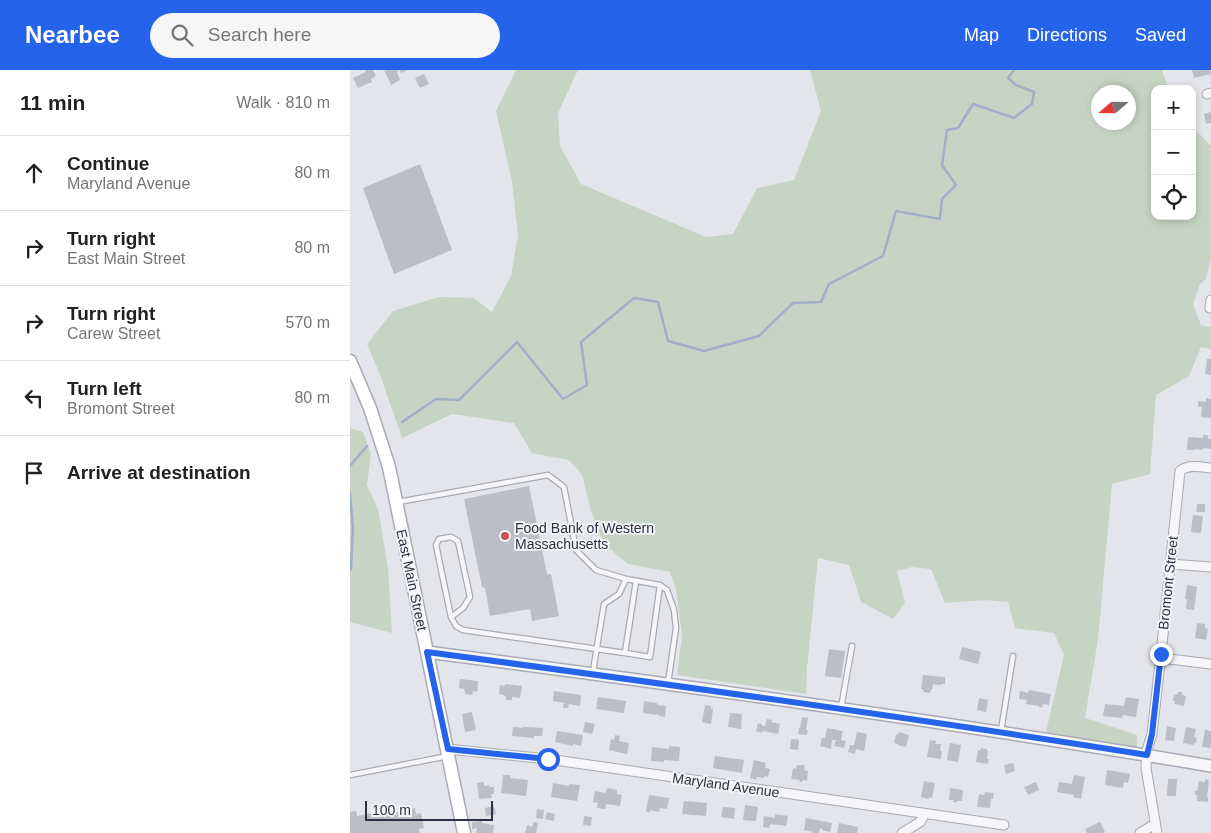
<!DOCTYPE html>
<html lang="en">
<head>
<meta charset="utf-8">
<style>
	:root { --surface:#fff; --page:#f6f6f6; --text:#202124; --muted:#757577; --line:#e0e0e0; --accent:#2563eb }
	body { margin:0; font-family:Arial,sans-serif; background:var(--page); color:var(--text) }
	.controls { position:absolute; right:15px; top:15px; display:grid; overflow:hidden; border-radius:10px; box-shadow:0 2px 8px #0003 }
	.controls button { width:45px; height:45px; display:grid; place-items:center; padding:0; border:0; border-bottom:1px solid var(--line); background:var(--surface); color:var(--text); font:25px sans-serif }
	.compass { position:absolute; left:741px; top:15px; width:45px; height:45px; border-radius:50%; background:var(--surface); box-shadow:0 2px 8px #0003; rotate:250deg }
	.scale { position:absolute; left:15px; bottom:12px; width:128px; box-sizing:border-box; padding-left:5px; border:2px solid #2c3142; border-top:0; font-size:14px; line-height:18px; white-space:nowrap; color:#2c3142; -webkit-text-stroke:4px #f3f4f8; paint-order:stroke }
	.stop { position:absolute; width:15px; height:15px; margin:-11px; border:4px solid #2563eb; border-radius:50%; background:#fff }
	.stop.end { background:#2563eb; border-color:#fff; box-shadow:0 1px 5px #0008 }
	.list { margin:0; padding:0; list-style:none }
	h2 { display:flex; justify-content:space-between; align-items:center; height:65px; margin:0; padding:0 20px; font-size:21px }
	h2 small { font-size:16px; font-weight:400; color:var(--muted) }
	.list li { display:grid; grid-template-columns:32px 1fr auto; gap:15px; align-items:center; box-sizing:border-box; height:75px; padding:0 20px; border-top:1px solid var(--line) }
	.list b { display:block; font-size:19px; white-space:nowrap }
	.list p { margin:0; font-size:16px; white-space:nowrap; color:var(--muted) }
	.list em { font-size:16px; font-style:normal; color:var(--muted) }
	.icon { flex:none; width:28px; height:28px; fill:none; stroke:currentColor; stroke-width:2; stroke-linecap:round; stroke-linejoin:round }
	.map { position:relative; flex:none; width:861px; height:763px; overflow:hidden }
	header { display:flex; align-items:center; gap:30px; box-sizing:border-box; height:70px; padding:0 25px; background:var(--accent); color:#fff }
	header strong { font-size:24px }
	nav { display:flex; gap:28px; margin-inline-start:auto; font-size:18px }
	.search { width:350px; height:45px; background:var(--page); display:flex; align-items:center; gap:12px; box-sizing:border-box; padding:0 18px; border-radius:28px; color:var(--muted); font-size:19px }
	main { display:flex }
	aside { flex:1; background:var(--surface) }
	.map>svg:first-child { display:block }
</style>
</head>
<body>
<header>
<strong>Nearbee</strong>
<div class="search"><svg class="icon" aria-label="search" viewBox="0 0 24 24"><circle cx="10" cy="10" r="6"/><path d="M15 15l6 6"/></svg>Search here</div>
<nav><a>Map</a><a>Directions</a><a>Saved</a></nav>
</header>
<main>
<aside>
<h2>11 min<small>Walk · 810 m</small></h2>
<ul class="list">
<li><svg class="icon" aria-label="ahead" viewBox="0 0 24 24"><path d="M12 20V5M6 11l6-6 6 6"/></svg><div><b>Continue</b><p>Maryland Avenue</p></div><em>80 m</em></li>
<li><svg class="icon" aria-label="right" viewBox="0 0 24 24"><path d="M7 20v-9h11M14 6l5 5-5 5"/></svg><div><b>Turn right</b><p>East Main Street</p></div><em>80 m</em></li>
<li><svg class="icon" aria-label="right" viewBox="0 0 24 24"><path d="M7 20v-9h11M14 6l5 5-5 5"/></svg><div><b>Turn right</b><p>Carew Street</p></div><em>570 m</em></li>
<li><svg class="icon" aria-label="left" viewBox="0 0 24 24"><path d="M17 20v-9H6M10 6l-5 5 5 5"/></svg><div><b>Turn left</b><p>Bromont Street</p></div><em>80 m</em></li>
<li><svg class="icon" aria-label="arrive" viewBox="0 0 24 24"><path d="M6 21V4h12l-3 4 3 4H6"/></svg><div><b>Arrive at destination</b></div></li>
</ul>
</aside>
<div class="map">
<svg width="861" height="763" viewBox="0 0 861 763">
	<rect width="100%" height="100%" fill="#e3e5ea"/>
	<path fill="#c7d4c5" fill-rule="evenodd" d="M166 0H228L208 43 210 76 231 114 356 167 383 164 407 118 444 110 471 41 460 0H814L812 1 819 19H805V146H842V56L861 76V187L856 209 850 214 843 234 851 255 861 257V279L851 277 839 306 806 325 800 404 762 414 748 570 735 648 787 665V678L696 662 714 585 704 563 665 558 658 532 636 530 595 533 581 499 562 497 547 501 555 533 543 549 511 532 499 495 468 488 457 599 456 624 327 605 332 565 326 519 320 502 278 494 253 473 241 441 232 405 225 396 218 390 182 383 164 353 102 344 52 368 29 302 17 274 43 241 89 227 124 228 142 242 161 206 168 165 162 112 146 41ZM748 22H778V52H748Z
		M0 358 13 362 21 384 17 415 28 439 38 498 42 563 0 552Z"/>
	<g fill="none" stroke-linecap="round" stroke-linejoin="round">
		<path stroke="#a1afc8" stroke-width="2.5" d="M52 352 86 329 109 330 167 272 213 329 237 315 231 272 284 228 308 232 318 271 354 281 409 266 443 233 471 232 479 214 533 186 546 141 590 149 592 129 606 115 592 95 597 60 608 58 623 34 664 48 682 34 684 22 666 15 658 8 664 0
			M0 396 17 376
			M0 423 3 458 1 499 0 500"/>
	</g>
	<path fill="#bbbec7" d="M15 0H23L26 6 21 9 22 12 8 18 3 8 16 2Z
		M34 0H58L51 3 50 0 47 2 50 10 41 15Z
		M842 0H860L861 4 844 8Z
		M74 4 79 14 70 18 65 8Z
		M861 42V53L856 54 854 44Z
		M70 94 102 180 44 204 13 118Z
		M857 289H861V305L855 304Z
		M856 328 861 329V348L851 347 852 337H848V331L856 332Z
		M853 365H858V369H861V379L853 378V380L845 379V380H837L838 367 853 368Z
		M179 416 197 504H201L209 546 182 551 180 539 140 546 135 518 132 517 114 429Z
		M847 434H855V442H846Z
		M843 445 853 446 851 463 841 462Z
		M837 515 847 517 844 540 836 539 837 529H835Z
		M847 553 855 554V558L858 559 856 570 845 568Z
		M612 577 631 582 628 594 609 589Z
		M479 579 495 581 491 608 475 606Z
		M573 605 595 607V614H591L590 615 583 614 582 620H581L580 623 573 622 574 620 571 619Z
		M110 609 128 611 127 622 123 621 122 625 115 624V621L114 620V619L109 618Z
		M155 614 172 616 170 628 162 627V630H156V626L149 624 150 615 155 616Z
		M679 620 701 624 699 635 693 634 692 638 689 637V636L676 634 677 630 669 629 670 621 678 623Z
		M204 621 231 625 230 636 219 634 218 638H213L214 633 203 631Z
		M828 622H832V625L836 626 834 636 824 634 825 631H823L824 625 828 624Z
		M248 627 276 631 274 643 246 639Z
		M776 627 789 629 786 647 773 645 772 648 753 646 755 634 774 636Z
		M629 628 638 630 636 642 627 640Z
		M294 631 307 633V635L316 636 315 647 309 646V645L293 643Z
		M355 635 361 636V639H363L361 654 352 652Z
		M122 642 126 660 115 662 112 644Z
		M380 643 392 644 391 659 378 657Z
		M452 647 458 648 456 660H458L457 665 448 664 449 658H450Z
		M417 649 422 650 421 652 430 654 428 664 412 661V663L406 661 408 653 412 654V656H415Z
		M235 652 245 654 242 664 233 662Z
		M817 656 826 658 824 671 815 670Z
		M163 657 173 658V657L193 658 192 666H184V668L162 666Z
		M836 657 846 659 844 667 847 668 846 673H844V675L833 673Z
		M477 658 493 661 491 670 496 671 494 678 484 676 486 670H482L481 679 470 676 472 668H475Z
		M855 660 861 661V676H860V678L852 677Z
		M207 661 233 665 231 676 223 674V676L205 672Z
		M507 662 517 664 514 681 506 679 505 684 498 682 500 675H504Z
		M549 662 559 665 556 677 547 675 548 674 544 673 546 664 548 665Z
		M265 665 270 666 269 671 279 673 277 684 259 680 261 669 264 670Z
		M441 669 449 670 448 680 440 679Z
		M580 670 586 671 585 674H591L590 681H592L591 689 577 687Z
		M600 673 611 675 608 692 597 690Z
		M319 676 330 677 329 691 314 690V692L301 691 302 677 319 679Z
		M631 678 637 679V681H638L637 689H639L638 694 626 692 628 680 630 681Z
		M365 686 394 690 392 703 363 698Z
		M404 690 416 693 415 698 420 699 418 707 414 706V708L407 707 406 710 400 708Z
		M663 693 665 701 656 704 654 695Z
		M447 695H455L454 700 458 701 457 711 453 710 452 712H449L450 710 441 709 443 698 446 699Z
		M757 700 780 704 778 713 774 712 773 718 755 715Z
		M153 705H161L160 708 178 710 176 726 151 723Z
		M724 705 735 707 731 729 723 727 724 725 707 722 709 712 722 714Z
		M818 709H827L826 726H817Z
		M855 709 859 710 857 727H858V732L847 731V725H845V721H847L849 711 855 712Z
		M574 711 585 713 582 728 579 727V729L571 727Z
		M134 712V716L139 715V717H144V724H141L142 728 129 729 127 713Z
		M686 712 689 720 678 725 674 717Z
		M203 713 219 716V714L230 715 227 731 201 727Z
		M257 718 267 720V724L272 725 270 736 256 734 255 739 247 738 248 733 243 732 245 721 256 723Z
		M600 718 613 720 612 731H607V733L603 732V730H599Z
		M635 722 644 723 643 729H641L640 738 627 737 629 724 634 725Z
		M299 725 319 728 317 739 310 738 309 742 300 740V742H296Z
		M334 731 357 733 356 746 332 744Z
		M395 735 408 737 406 751 393 750Z
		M144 736 146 744 136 746 135 738Z
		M373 737 385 738 384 749 371 747Z
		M65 738 66 744 71 743 74 758 69 759 70 763H0V742L6 741 7 746 23 743V747Z
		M187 739 194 740 193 749 186 748Z
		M197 742 205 744 204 751 195 749Z
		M425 744 438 746 436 756 420 754 419 758 413 757 414 746 425 748Z
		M234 746 242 747 241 756 233 755Z
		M456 748 482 753 480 762 472 760 473 759 470 758 469 763H462L463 762 454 760Z
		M132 751V753L144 755 143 763H126L127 758 122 759V752Z
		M184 752 188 753 186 763H175L177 755 182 757Z
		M750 752 755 762 752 763H737L735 759Z
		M489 753 508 757 507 763H487Z"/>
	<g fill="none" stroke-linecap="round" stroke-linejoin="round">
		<g stroke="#a8abb4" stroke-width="7">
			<path id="service" d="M48 432 198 405 214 417 226 480 246 500 276 509
				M310 515 317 520 324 540 326 558 318 613
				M101 547 113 538 120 527 108 471 101 467 89 469 86 475 101 547 106 556 113 560 275 583 300 587 310 515 276 509 269 524 254 534 244 595 243 603
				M275 583 286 511
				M491 638 502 576
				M651 661 663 586
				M0 705 98 686"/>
		</g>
		<g stroke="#a8abb4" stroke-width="11">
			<path id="minor" d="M857 24 861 23
				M860 238 861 230
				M820 494 861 497
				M811 588 861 594
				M97 679 198 689 428 722 654 755
				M552 763 570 752 575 744
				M790 763 805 754
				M807 763 796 698 797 680 802 664 811 584 830 401C839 394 851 397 861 398"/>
		</g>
		<g stroke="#a8abb4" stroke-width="14">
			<path id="tertiary" d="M77 582C339 616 601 652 861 696"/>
		</g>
		<g stroke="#a8abb4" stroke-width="15">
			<path id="secondary" d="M0 291 20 338 39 397 114 763"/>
		</g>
		<use href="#service" stroke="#f6f6f9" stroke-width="4.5"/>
		<use href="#minor" stroke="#f6f6f9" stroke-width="9"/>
		<use href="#tertiary" stroke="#f6f6f9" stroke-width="11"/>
		<use href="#secondary" stroke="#fff" stroke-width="12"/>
	</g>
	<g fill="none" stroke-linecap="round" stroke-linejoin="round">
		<path stroke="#2563eb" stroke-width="6" d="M198 689 98 679 77 582C317 614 558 647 797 685L802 664 811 584"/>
	</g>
	<circle fill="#c75155" stroke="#f3f4f8" stroke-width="2" cx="155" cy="466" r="5"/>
	<g text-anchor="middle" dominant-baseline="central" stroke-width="4" stroke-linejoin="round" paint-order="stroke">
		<g font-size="14" fill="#2c3142" stroke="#f3f4f8" text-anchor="start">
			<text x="165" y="458">Food Bank of Western<tspan x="165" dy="16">Massachusetts</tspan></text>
		</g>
		<g font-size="14" fill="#2c3142" stroke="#f3f4f8">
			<text transform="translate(62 510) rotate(78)">East Main Street</text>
			<text transform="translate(818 513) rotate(-84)">Bromont Street</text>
			<text transform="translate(376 715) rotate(8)">Maryland Avenue</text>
		</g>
	</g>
</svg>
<div class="controls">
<button>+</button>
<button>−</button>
<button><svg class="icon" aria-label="locate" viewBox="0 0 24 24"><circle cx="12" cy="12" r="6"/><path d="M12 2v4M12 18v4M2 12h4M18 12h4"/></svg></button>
</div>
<svg class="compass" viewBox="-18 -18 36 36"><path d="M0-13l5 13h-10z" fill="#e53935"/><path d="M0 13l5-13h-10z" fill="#757577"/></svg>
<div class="scale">100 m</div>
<div class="stop" style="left:198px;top:689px"></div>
<div class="stop end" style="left:811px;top:584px"></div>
</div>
</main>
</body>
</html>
